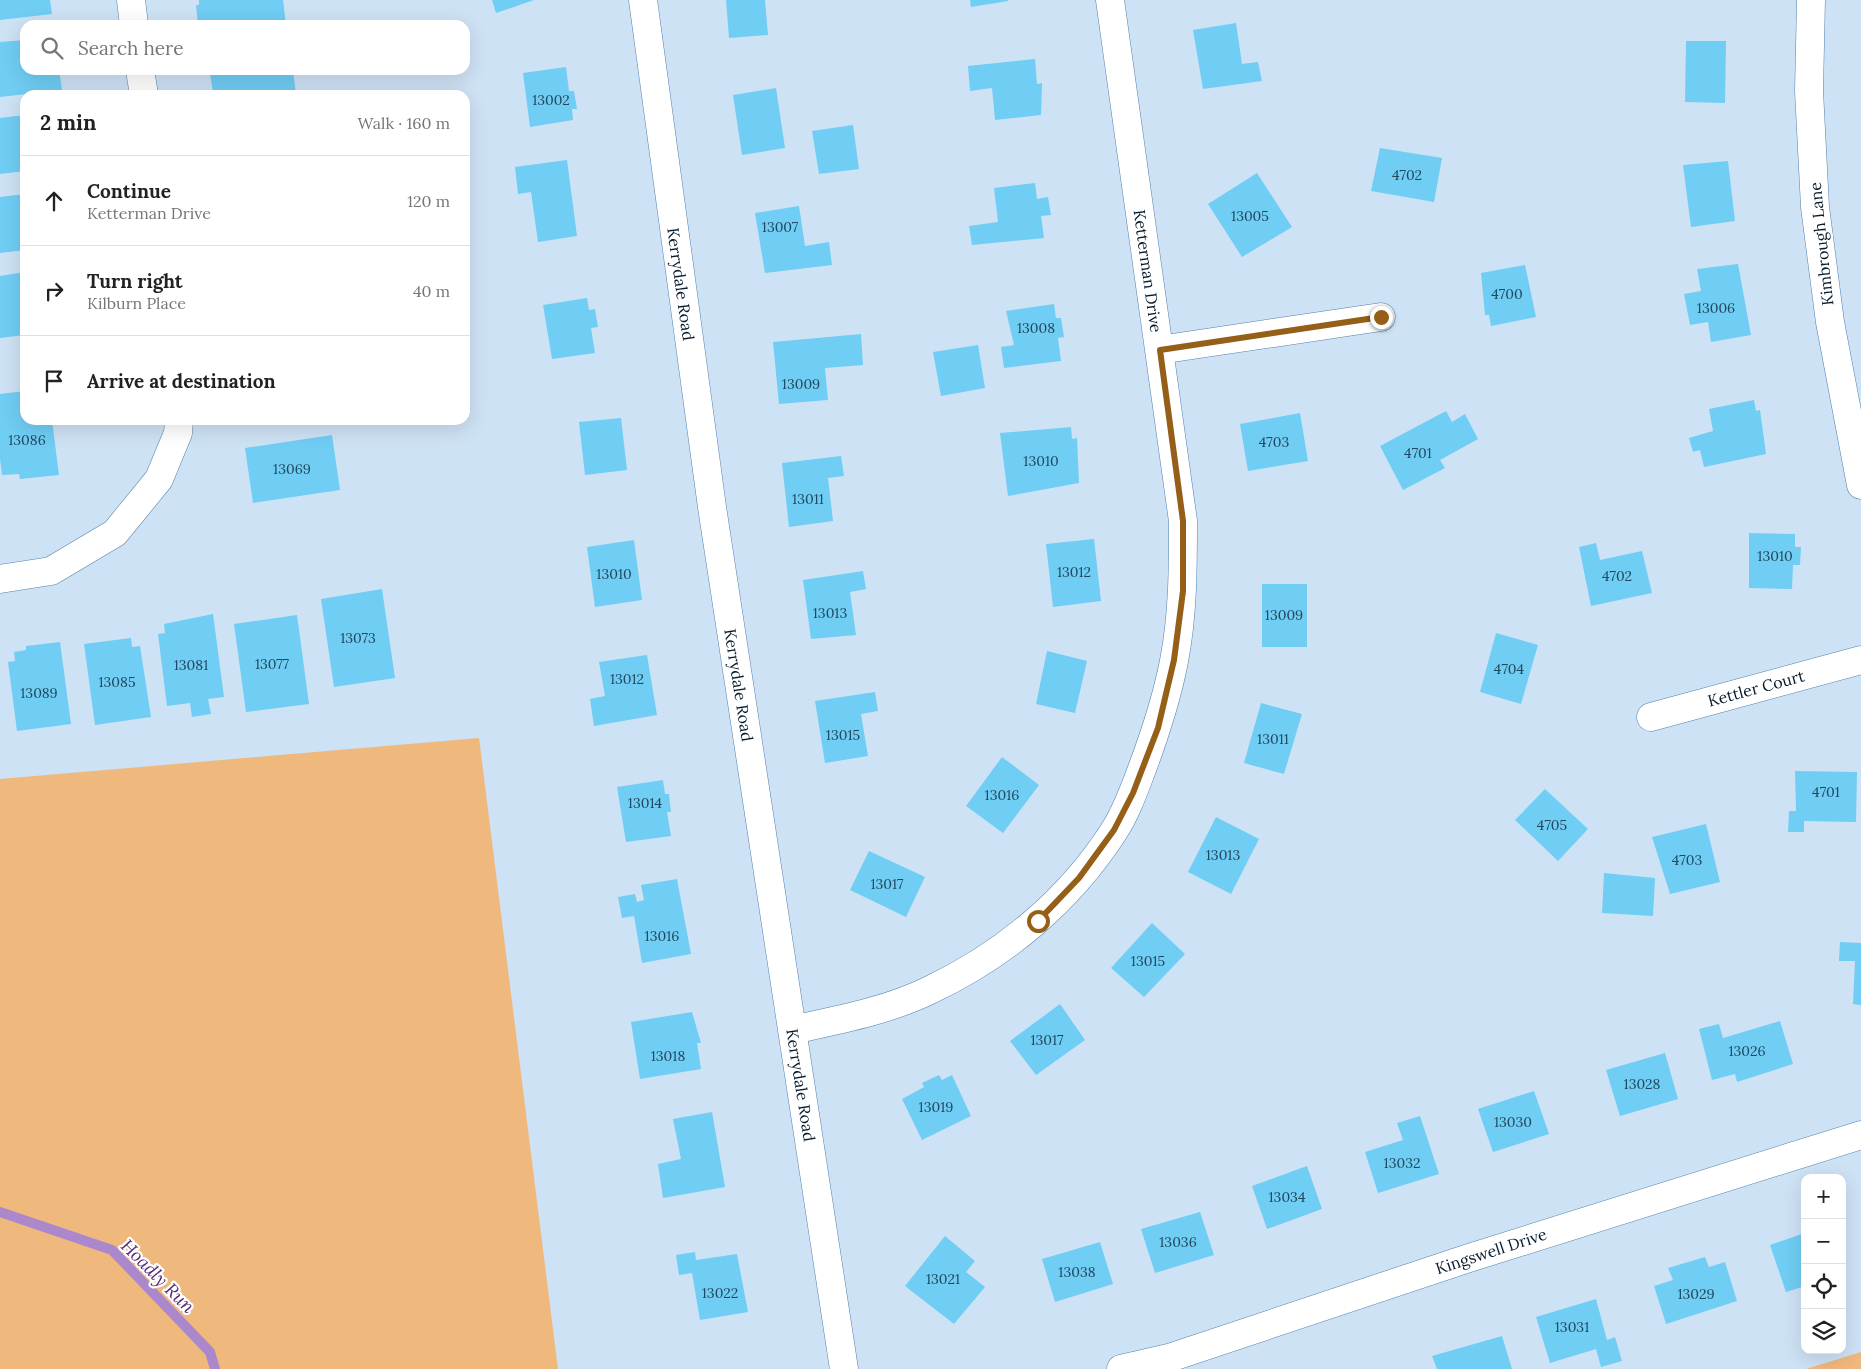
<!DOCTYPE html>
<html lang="en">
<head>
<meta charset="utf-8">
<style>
	:root { --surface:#fff; --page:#f2f2f2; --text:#222; --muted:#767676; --line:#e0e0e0 }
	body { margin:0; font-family:Lora,serif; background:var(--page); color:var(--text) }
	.controls { position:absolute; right:15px; bottom:15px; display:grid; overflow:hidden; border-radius:10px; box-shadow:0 5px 20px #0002 }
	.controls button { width:45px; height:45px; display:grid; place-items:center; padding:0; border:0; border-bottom:1px solid var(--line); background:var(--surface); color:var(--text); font:25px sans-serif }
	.stop { position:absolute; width:15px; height:15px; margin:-11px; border:4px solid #955f17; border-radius:50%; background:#fff }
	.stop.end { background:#955f17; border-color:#fff; box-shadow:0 1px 5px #0008 }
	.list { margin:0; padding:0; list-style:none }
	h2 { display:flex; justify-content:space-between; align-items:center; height:65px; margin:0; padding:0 20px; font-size:21px }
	h2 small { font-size:16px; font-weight:400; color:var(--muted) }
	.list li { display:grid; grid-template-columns:32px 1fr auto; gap:15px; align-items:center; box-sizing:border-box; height:90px; padding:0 20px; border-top:1px solid var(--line) }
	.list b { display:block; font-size:19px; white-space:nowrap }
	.list p { margin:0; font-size:16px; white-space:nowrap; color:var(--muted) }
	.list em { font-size:16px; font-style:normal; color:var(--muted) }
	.icon { flex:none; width:28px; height:28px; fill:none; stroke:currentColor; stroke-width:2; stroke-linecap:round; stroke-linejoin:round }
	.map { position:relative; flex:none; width:1861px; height:1369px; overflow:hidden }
	.search { position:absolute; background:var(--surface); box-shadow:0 5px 20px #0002; left:20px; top:20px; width:450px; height:55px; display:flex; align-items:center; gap:12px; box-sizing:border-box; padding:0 18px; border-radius:15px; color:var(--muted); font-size:19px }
	.panel { position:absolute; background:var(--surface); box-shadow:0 5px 20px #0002; left:20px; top:90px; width:450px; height:335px; border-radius:15px }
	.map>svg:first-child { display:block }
</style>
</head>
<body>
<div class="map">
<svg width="1861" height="1369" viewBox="0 0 1861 1369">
	<rect width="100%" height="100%" fill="#cee2f5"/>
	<path fill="#efb87d" d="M479 738 558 1369H0V779Z
		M1861 1352V1369H1806Z"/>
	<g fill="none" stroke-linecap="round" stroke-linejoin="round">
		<path stroke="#ab88cc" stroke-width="10" d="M0 1212 112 1250 210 1352 215 1369"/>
	</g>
	<path fill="#70cdf4" d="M0 0H50L52 14 0 20Z
		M199 0H283L286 25H198L196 5H199Z
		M492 0H534L496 13Z
		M726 0H765L768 35 729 38Z
		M970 0H1008V1L971 7Z
		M1236 23 1242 64 1258 62 1262 81 1203 89 1193 30Z
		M25 40V70H59L62 90 0 97V42Z
		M1686 41H1726L1725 103 1685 102Z
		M1035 59 1037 84 1042 83 1041 115 995 120 992 88 970 91 968 66Z
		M566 67 569 91H574L577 109H572L573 120 530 127 523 73Z
		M221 70H293L296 95H206V93L213 92 210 74 221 72Z
		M776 88 785 148 742 155 733 95Z
		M25 115V171L0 174V118Z
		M853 125 859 169 819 174 812 131Z
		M1380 148 1442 158 1434 202 1371 191Z
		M567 160 577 236 538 242 531 192 518 194 515 167Z
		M1728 161 1735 221 1691 227 1683 165Z
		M1257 173 1292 227 1242 257 1208 204Z
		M1035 183 1037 199 1048 197 1051 215 1041 216 1044 238 972 245 969 226 998 222 994 188Z
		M25 194V250L0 253V197Z
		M799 206 805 246 829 242 832 265 765 273 755 213Z
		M1738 264 1751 335 1711 342 1708 322 1690 325 1684 294 1701 291 1697 269Z
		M1525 265 1536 317 1491 326 1489 315H1485L1481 273Z
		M25 272V335L0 338V276Z
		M587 298 589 310 595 309 598 327 591 328 595 353 552 359 543 305Z
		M1054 304 1056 318H1061L1064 337 1058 338 1061 361 1004 368 1001 347 1014 345 1006 311Z
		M861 334 863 365 825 368 828 400 779 404 773 342Z
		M978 345 985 388 941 396 933 352Z
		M25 391V420H52L59 475 20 479 19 474 2 475 0 459V394Z
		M1754 400 1756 411 1760 410 1766 454 1704 467 1700 450 1693 452 1689 438 1713 431 1709 409Z
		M1446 411 1452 422 1465 414 1478 439 1440 460 1445 468 1403 490 1380 446Z
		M1300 413 1308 461 1248 471 1240 424Z
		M621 418 627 470 585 475 579 422Z
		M1071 427 1072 439 1077 438 1079 483 1008 496 1000 433Z
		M332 435 340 490 253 503 245 448Z
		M841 456 844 476 828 478 833 521 789 527 782 463Z
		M1749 533 1795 534V547H1801L1800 565H1793L1792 589 1749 588Z
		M1094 539 1101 601 1053 607 1046 544Z
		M634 540 642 600 595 607 587 547Z
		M1596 543 1600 560 1642 551 1652 593 1591 606 1579 547Z
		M863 571 866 589 850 592 856 635 811 639 803 580Z
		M1262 584H1307V647H1262Z
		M382 589 395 678 334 687 321 599Z
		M213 614 224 697 208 699 211 714 192 717 190 703 167 706 158 634 165 633 164 624Z
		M297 615 309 704 246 712 234 624Z
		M1496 633 1538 645 1521 704 1480 692Z
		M131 638 132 647 140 646 151 717 95 725 84 644Z
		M60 642 71 724 17 731 8 662 15 661 14 652 26 650V646Z
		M1047 651 1087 661 1075 713 1036 704Z
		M647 655 657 715 594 726 590 699 605 696 599 662Z
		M875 692 878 711 861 714 868 756 825 763 815 701Z
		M1261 703 1302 714 1284 774 1244 763Z
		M1002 757 1039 785 1003 833 966 806Z
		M1795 771 1857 772 1856 822 1804 821V832H1788L1789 811H1796Z
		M663 780 665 794H669L671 812H667L671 836 626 842 617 787Z
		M1545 789 1588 829 1558 861 1515 820Z
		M1216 817 1259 839 1231 894 1188 872Z
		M1706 824 1720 882 1670 894 1652 837Z
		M869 851 925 877 906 917 850 890Z
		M1604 873 1655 878 1653 916 1602 913Z
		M677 879 691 954 642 963 634 916 622 918 618 897 635 894 637 902 644 900 641 885Z
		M1152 923 1185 954 1144 997 1111 968Z
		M1840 942 1861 943V1005L1853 1004 1855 961H1839Z
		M1060 1004 1085 1040 1036 1075 1010 1041Z
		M692 1012 701 1043H697L701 1069 640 1079 631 1022Z
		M1780 1021 1793 1064 1737 1082 1735 1074 1712 1080 1699 1029 1719 1024 1723 1038Z
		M1665 1053 1678 1099 1620 1116 1606 1070Z
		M939 1075 942 1080 952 1075 971 1116 922 1140 902 1099 924 1087 922 1083Z
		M1534 1091 1549 1134 1493 1152 1478 1109Z
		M712 1112 725 1187 663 1198 658 1164 681 1159 673 1119Z
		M1420 1116 1439 1174 1378 1193 1365 1152 1403 1140 1397 1123Z
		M1307 1166 1322 1209 1267 1229 1252 1186Z
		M1200 1212 1214 1255 1155 1273 1141 1229Z
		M1805 1233V1286L1786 1292 1770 1245Z
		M945 1236 975 1261 966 1272 985 1287 954 1324 905 1286Z
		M1100 1242 1113 1284 1055 1302 1042 1259Z
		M695 1252 696 1260 737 1254 748 1312 700 1320 692 1273 679 1275 676 1255Z
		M1705 1257 1709 1267 1725 1262 1737 1301 1666 1324 1654 1286 1673 1280 1668 1268Z
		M1596 1299 1607 1340 1615 1337 1622 1361 1601 1367 1596 1349 1550 1363 1536 1317Z
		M1502 1336 1512 1369H1437L1432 1356Z"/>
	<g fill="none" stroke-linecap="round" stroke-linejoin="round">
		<g stroke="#5281ac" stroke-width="29">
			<path id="minor" d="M131 0 134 25
				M643 0 712 507 844 1369
				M1811 0 1809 91 1815 207 1830 322 1861 485
				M140 70 144 95
				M1159 350 1381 317
				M0 579 51 571 115 533 159 479 178 433 179 420
				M1651 717 1861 660
				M792 1030C838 1020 887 1011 930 990 1004 955 1069 901 1114 831 1126 813 1134 790 1142 769 1155 734 1167 698 1174 661 1183 615 1183 568 1183 521L1110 0
				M1121 1369 1169 1358 1469 1258 1861 1135"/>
		</g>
		<use href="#minor" stroke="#fff" stroke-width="28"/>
	</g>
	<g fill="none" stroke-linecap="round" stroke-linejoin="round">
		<path stroke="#955f17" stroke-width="6" d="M1038 921 1079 878 1114 830 1133 793 1158 728 1174 660 1183 591V521L1160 350 1381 317"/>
	</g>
	<g text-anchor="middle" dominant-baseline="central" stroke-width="4.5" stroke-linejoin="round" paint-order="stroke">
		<g font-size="14" fill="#21485e">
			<text x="551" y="100">13002</text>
			<text x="1407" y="175">4702</text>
			<text x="1250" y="216">13005</text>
			<text x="780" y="227">13007</text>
			<text x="1507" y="294">4700</text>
			<text x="1716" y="308">13006</text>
			<text x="1036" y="328">13008</text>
			<text x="801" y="384">13009</text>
			<text x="27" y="440">13086</text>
			<text x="1274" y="442">4703</text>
			<text x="1418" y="453">4701</text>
			<text x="1041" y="461">13010</text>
			<text x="292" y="469">13069</text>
			<text x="808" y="499">13011</text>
			<text x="1775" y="556">13010</text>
			<text x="1074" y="572">13012</text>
			<text x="614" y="574">13010</text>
			<text x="1617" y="576">4702</text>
			<text x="830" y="613">13013</text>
			<text x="1284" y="615">13009</text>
			<text x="358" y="638">13073</text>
			<text x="272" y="664">13077</text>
			<text x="191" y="665">13081</text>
			<text x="1509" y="669">4704</text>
			<text x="627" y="679">13012</text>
			<text x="117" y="682">13085</text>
			<text x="39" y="693">13089</text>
			<text x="843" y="735">13015</text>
			<text x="1273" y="739">13011</text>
			<text x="1826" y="792">4701</text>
			<text x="1002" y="795">13016</text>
			<text x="645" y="803">13014</text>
			<text x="1552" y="825">4705</text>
			<text x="1223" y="855">13013</text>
			<text x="1687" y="860">4703</text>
			<text x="887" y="884">13017</text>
			<text x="662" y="936">13016</text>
			<text x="1148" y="961">13015</text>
			<text x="1047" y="1040">13017</text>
			<text x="1747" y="1051">13026</text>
			<text x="668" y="1056">13018</text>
			<text x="1642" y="1084">13028</text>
			<text x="936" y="1107">13019</text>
			<text x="1513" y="1122">13030</text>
			<text x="1402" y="1163">13032</text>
			<text x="1287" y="1197">13034</text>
			<text x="1178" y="1242">13036</text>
			<text x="1077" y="1272">13038</text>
			<text x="943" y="1279">13021</text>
			<text x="720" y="1293">13022</text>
			<text x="1696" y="1294">13029</text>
			<text x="1572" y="1327">13031</text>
		</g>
		<g font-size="16" fill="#071b2c" stroke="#fff">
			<text transform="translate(1821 244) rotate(-96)">Kimbrough Lane</text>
			<text transform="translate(1148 271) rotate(82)">Ketterman Drive</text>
			<text transform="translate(681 284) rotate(82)">Kerrydale Road</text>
			<text transform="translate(739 685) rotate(81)">Kerrydale Road</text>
			<text transform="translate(1756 688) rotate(-15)">Kettler Court</text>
			<text transform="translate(801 1085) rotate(81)">Kerrydale Road</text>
			<text transform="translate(1491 1251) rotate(-18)">Kingswell Drive</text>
		</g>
		<g font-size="18" font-style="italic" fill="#572979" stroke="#fff">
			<text transform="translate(158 1276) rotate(45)">Hoadly Run</text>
		</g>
	</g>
</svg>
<div class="controls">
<button>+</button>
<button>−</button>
<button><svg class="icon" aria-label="locate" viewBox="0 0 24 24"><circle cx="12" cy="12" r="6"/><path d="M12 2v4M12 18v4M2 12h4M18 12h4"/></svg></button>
<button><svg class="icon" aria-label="layers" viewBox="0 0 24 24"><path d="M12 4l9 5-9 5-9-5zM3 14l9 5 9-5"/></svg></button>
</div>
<div class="stop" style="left:1038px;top:921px"></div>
<div class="stop end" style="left:1381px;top:317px"></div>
<div class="search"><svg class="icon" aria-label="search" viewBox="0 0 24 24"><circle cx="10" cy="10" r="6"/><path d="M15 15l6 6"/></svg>Search here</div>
<section class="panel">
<h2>2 min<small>Walk · 160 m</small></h2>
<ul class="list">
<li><svg class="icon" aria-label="ahead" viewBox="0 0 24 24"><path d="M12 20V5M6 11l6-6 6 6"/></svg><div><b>Continue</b><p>Ketterman Drive</p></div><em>120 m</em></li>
<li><svg class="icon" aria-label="right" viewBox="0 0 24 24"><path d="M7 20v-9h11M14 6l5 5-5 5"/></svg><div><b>Turn right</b><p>Kilburn Place</p></div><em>40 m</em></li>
<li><svg class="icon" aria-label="arrive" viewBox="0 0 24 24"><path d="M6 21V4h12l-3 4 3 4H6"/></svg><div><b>Arrive at destination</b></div></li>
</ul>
</section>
</div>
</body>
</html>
